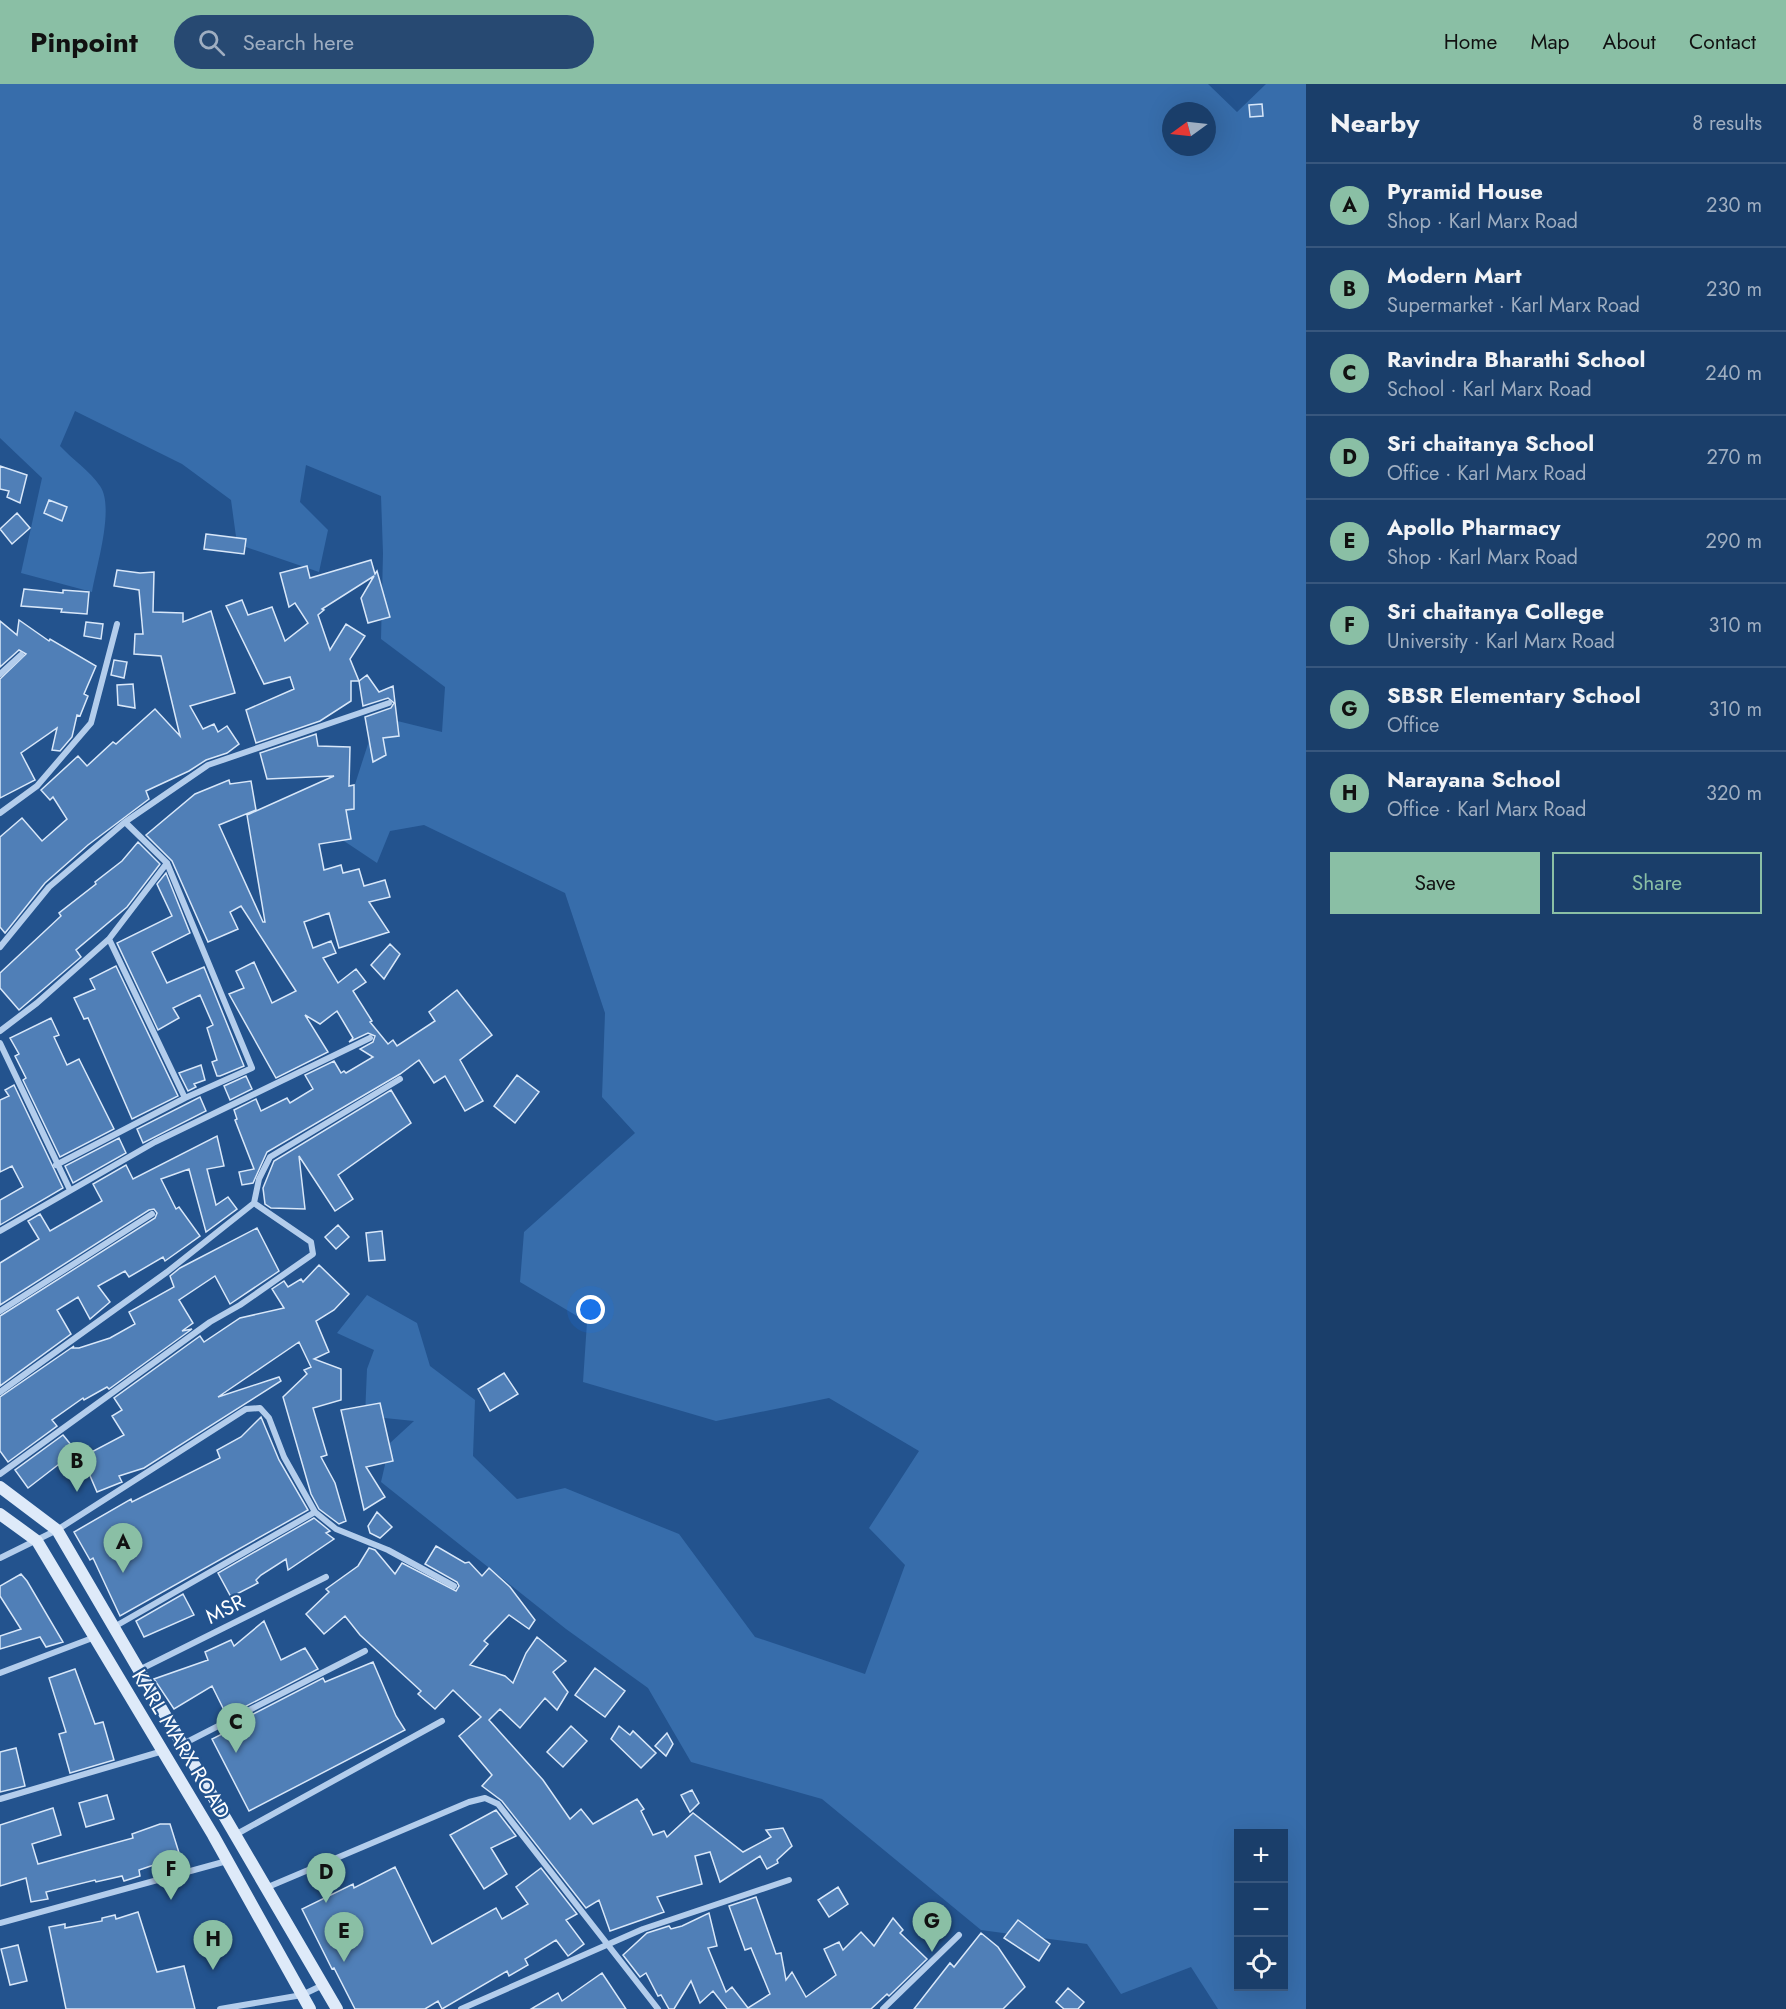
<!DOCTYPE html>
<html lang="en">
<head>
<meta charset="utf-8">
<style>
	:root { --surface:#1a3e6a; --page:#274972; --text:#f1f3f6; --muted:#9faec1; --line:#38577e; --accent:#8abfa5 }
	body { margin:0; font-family:Jost,sans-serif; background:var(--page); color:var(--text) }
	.controls { position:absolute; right:18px; bottom:18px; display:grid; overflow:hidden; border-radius:0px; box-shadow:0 6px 24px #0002 }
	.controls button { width:54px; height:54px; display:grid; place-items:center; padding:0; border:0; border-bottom:2px solid var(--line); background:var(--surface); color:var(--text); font:30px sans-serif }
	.compass { position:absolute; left:1162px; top:18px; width:54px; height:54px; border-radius:50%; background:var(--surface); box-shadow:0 6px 24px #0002; rotate:255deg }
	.you { position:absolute; left:591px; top:1226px; width:21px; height:21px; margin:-15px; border:4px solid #fff; border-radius:50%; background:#1a73e8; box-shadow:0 0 0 9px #1a73e833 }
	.badge { display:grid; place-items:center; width:39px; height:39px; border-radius:50%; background:var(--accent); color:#111; font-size:20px; font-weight:700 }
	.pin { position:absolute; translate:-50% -50px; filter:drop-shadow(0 2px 3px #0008) }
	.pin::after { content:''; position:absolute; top:32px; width:21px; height:18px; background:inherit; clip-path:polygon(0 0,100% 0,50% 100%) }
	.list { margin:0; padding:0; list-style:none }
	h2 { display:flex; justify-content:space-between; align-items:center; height:78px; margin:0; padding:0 24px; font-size:26px }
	h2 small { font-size:20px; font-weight:400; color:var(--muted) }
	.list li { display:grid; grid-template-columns:39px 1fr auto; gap:18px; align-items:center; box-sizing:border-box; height:84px; padding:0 24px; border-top:2px solid var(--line) }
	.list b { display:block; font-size:22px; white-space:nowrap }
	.list p { margin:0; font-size:20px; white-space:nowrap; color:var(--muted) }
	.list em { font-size:20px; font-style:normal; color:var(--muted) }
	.actions { display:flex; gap:12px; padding:18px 24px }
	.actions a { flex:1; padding:14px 0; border:2px solid var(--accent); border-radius:0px; text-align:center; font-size:21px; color:var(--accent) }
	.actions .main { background:var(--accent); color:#111 }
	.icon { flex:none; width:33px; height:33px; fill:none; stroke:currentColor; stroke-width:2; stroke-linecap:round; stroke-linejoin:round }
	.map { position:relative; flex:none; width:1306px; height:1925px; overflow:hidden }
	header { display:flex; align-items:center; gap:36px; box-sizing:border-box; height:84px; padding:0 30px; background:var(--accent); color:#111 }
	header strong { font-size:28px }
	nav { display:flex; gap:33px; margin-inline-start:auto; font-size:21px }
	.search { width:420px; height:54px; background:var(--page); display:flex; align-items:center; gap:15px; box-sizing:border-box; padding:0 21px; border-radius:33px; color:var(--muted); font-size:22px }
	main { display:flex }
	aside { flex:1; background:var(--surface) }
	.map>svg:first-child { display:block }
</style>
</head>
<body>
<header>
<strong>Pinpoint</strong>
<div class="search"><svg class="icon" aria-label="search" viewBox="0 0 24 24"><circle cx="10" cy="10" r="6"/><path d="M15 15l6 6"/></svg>Search here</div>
<nav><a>Home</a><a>Map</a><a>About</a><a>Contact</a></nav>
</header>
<main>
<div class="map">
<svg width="1306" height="1925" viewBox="0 0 1306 1925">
	<rect width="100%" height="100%" fill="#23538e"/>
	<path fill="#376dab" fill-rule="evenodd" d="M0 0H1208L1237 28 1266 0H1306V1925H1218L1191 1883 1121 1910 1087 1860 981 1846 822 1715 691 1678 648 1604 566 1545 381 1398 390 1359 414 1337 365 1332 367 1285 374 1266 337 1249 367 1211 417 1239 430 1282 475 1316 473 1372 517 1415 565 1404 679 1450 755 1553 865 1590 905 1481 869 1444 919 1367 829 1314 716 1337 583 1298 587 1238 520 1198 524 1148 635 1049 602 1013 605 929 565 809 424 741 390 747 377 779 338 753 377 632 442 648 445 603 381 555 383 469 381 412 306 381 300 418 328 446 319 488 237 460 231 416 182 380 75 327 60 362C72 375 90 387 100 402 115 423 96 483 92 508L21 489 42 394 0 354ZM1171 27H1207V63H1171ZM1238 1750H1284V1902H1238Z"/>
	<path fill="#507fb7" stroke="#d8e7f9" stroke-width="1.5" d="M1262 20 1263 32 1250 33 1249 21Z
		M0 382 27 391 20 419 7 413 9 407 0 405Z
		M49 416 67 423 62 437 44 429Z
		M17 429 30 444 12 460 0 445Z
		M206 450 246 455 244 470 204 465Z
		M371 476 375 490 377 487 390 533 368 539 361 514 374 492 322 525 324 526 318 531 330 566 346 540 365 552 350 575 359 597H351V617L320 637 256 659 246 626 294 605 290 593 264 600 226 522 242 516 248 531 272 523 285 557 308 539 295 519 289 523 280 489 307 482 310 494Z
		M117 486 140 489 154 488 153 528 183 529V538L211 527 235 609 190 622 203 645 214 640 218 648 227 642 239 660 227 669 206 676 189 687 146 707 149 715 88 761 45 799 5 849 0 843V753L22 734 42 757 67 735 53 713 50 716 41 706 78 672 87 682 113 658 116 660 155 625 180 652 161 572 134 570 135 550H143L139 506 114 502Z
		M24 505 63 509V506L89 508 87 530 61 528 62 525 21 522Z
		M19 536 49 557 50 555 96 582 84 610 88 612 80 632 77 631 72 653 60 667 52 666 57 644 21 669 35 696 0 714V595L26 570 19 566 0 583V537L17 551Z
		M86 538 103 540 101 555 84 552Z
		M114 576 127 578 124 594 111 591Z
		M367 591 379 608 393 602 399 652 383 654 386 671 373 678 365 633 391 624 394 619 388 614 363 622 359 597Z
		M133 600 135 624 118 621 117 601Z
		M316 650 318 662 350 663 349 702 354 701V725L346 726 351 755 319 760 324 786 341 781 343 789 359 785 364 802 385 796 390 813 369 818 389 848 339 864 329 829 304 838 313 864 331 857 336 869 323 874 338 899 356 885 366 898 353 907 372 937 370 938 388 960 393 956 397 962 435 937 429 928 457 906 492 951 460 976 483 1017 465 1027 445 992 434 999 419 976 400 990 267 1068 253 1099 242 1101 239 1088 254 1085 235 1036 237 1035 234 1026 256 1015 261 1027 287 1014 290 1019 313 1005 305 991 334 977 341 989 344 987 346 989 373 973 360 965 373 958 375 952 368 949 349 958 353 954 337 927 320 940 305 931 328 968 276 994 229 910 244 904 236 887 254 878 272 919 296 907 241 822 230 828 238 845 208 858 172 777 146 751 195 710 229 696 230 700 251 697 256 726 219 741 263 838H265L247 731 334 692 267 695 260 669Z
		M138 758 160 780 127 823 76 866 81 873 19 926 0 904V889L61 832 59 829 96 800 95 798 122 777Z
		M166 789 190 849 152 868 167 899 204 883 244 982 220 992H217L212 978 217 976 207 944 213 941 200 911 173 924 179 934 158 946 117 859 172 832 157 800Z
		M390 860 400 870 384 895 371 881Z
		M116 882 178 1012 132 1035 88 934 84 935 74 914 95 905 90 895Z
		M51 934 59 951 54 953 67 981 79 975 114 1045 60 1073 23 996 26 994 15 972 19 970 10 954Z
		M201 981 205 996 194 1000 196 1003 188 1007 179 989Z
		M517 991 539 1008 515 1039 494 1022Z
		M246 992 252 1005 230 1016 224 1002Z
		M14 1001 63 1104 0 1141V1116L23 1103 12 1082 0 1088V1016L9 1012 5 1006Z
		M391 1006 411 1039 338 1091 353 1115 335 1127 299 1072 305 1125 271 1124 265 1120 263 1104 274 1077Z
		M200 1013 206 1027 143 1059 137 1045Z
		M217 1052 224 1082 207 1085 216 1121 228 1113 237 1125 206 1148 189 1085 161 1095 176 1125 179 1123 200 1152 165 1177 163 1173 129 1193 125 1187 98 1202 110 1218 90 1235 78 1213 57 1226 71 1250 0 1302V1232L155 1134 157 1129 154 1125 149 1126 0 1221V1179L39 1155 28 1137 40 1130 50 1147 102 1117 93 1100 126 1081 133 1095Z
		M119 1054 126 1069 73 1099 65 1082Z
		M338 1141 349 1153 336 1165 325 1153Z
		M257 1144 279 1187 230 1220 215 1192 179 1216 193 1239 182 1247 192 1245 109 1305 107 1303 84 1316 83 1314 52 1336 57 1342 8 1378 0 1367V1313L74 1262 72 1264H79L110 1254 135 1240 129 1228 174 1203 170 1192 180 1184Z
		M382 1147 385 1176 369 1177 366 1149Z
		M319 1181 349 1210 334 1226 316 1237 329 1268 314 1275 341 1285V1316L313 1324 327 1371 321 1373 335 1399 346 1437 339 1440 319 1425 311 1410 283 1313 307 1290 304 1286 311 1283 299 1258 218 1313 279 1293 281 1297 144 1384 119 1392 122 1398 97 1408 82 1373 124 1351 112 1332 122 1326 114 1314 200 1252 204 1258 240 1234 284 1224 272 1205 284 1197 288 1203 301 1195 303 1198Z
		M504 1289 518 1310 490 1327 478 1305Z
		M380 1319 393 1377 366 1383 385 1413 364 1426 341 1326Z
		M261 1333 279 1376 308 1426 120 1532 93 1474 90 1476 74 1448 131 1415 132 1418 220 1374 217 1366 241 1353Z
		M63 1351 76 1367 28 1404 15 1386Z
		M377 1428 392 1443 380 1454 370 1449 368 1442Z
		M314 1434 330 1447 326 1449 334 1455 288 1486 286 1475 261 1491 256 1496 258 1499 231 1513 218 1489Z
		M436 1462 465 1479 469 1478 482 1492 489 1484 510 1503 535 1536 529 1545 509 1531 484 1557 488 1560 470 1581 505 1592 513 1599 526 1569 537 1553 566 1577 553 1588 568 1608 557 1626 545 1614 520 1644 500 1625 489 1636 543 1696 570 1735 581 1725 593 1740 637 1715 644 1725 641 1727 653 1751 664 1747 667 1753 693 1729 743 1768 771 1753 766 1746 783 1744 792 1762 777 1776 778 1779 767 1785 760 1772 720 1798 710 1768 695 1772 702 1800 657 1813 664 1828 610 1847 599 1816 586 1824 502 1717 482 1702 492 1691 459 1652 481 1633 453 1606 435 1625 418 1610 421 1607 360 1551 345 1532 324 1550 306 1530 329 1508 326 1505 358 1482 369 1464 375 1466 395 1490 402 1479 456 1507 459 1502 457 1498 425 1480Z
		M21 1490 27 1497 63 1558 46 1563 40 1553 0 1565V1552L21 1545 0 1512V1502Z
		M183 1510 194 1531 144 1553 136 1537Z
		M264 1537 281 1576 305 1564 318 1585 227 1632 212 1602 174 1625 154 1595 208 1576 205 1568 231 1556 234 1562Z
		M373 1578 396 1632 405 1646 249 1727 212 1655 234 1644 232 1641 323 1594 325 1598Z
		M595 1584 625 1607 605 1633 575 1611Z
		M75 1585 95 1640 103 1638 114 1676 70 1689 59 1650 66 1648 49 1594Z
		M571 1642 587 1657 563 1683 547 1668Z
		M619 1642 630 1651 633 1647 656 1669 641 1684 611 1655Z
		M667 1649 673 1660 666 1672 655 1662Z
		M16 1664 25 1702 0 1708V1668Z
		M692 1706 699 1719 690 1728 681 1711Z
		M107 1711 114 1735 86 1743 79 1719Z
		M53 1724 61 1751 32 1760 38 1780 133 1754 132 1750 160 1740H170L180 1772 139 1786 140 1792 124 1797 122 1792 96 1798 95 1796 46 1808 48 1815 31 1818 26 1794 0 1802V1741Z
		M496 1726 516 1752 491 1764 507 1790 484 1805 450 1751Z
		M395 1783 432 1860 496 1824 502 1835 528 1820 516 1803 541 1784 577 1830 566 1836 584 1860 568 1872 556 1856 525 1875 528 1881 509 1892 507 1887 442 1925 438 1917 425 1925H355L334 1884 332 1885 302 1825 353 1800 354 1804Z
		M838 1803 848 1820 829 1833 818 1816Z
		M756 1813 776 1870 781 1869 786 1896 792 1888 806 1913 836 1891 824 1865 839 1858 843 1866 861 1848 874 1862 893 1834 903 1846 900 1849 927 1875 889 1912 887 1910 871 1925H727L713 1907 700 1919 691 1897 674 1925H669L661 1911 658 1912 646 1889 640 1893 623 1871 647 1849 669 1842 671 1845 682 1842 709 1829 717 1862 708 1864 726 1908 732 1903 748 1924 770 1910 751 1864 745 1866 729 1822Z
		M138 1828 157 1888 184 1882 195 1925H66L49 1843 65 1840V1844L102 1837V1834L115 1831 116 1835Z
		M1018 1836 1050 1860 1039 1877 1004 1854Z
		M981 1849 998 1863 1025 1903 1003 1925H914L950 1879 954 1883Z
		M18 1861 27 1897 10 1901 1 1865Z
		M602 1889 626 1925H531L558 1909 562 1917Z
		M1068 1904 1084 1918 1078 1925H1064L1056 1918Z"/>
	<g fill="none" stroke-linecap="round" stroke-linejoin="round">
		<path stroke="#b3cdec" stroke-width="6" d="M0 590 21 571
			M0 729 37 702 91 639 117 540
			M109 855 185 1014
			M0 863 49 803 125 738 208 681 389 619
			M0 947 37 919 109 855 167 779
			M0 959 70 1106
			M56 1081 185 1014 252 984 167 779 125 738
			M0 1147 155 1058 370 954
			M0 1227 152 1130
			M0 1308 167 1188 254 1119 259 1095 270 1073 400 995
			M0 1390 210 1238 240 1221 313 1170 311 1158 254 1119
			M0 1474 57 1446 246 1325 260 1324 269 1334 284 1373 315 1428 336 1445 388 1466 454 1502
			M114 1543 315 1428
			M139 1586 326 1493
			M0 1589 95 1553
			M183 1660 365 1567
			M0 1715 163 1667
			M235 1751 442 1637
			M268 1803 469 1718 485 1714 498 1720 658 1925
			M0 1839 227 1777
			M220 1925 302 1911 323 1901
			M461 1925 643 1845 789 1796
			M883 1925 959 1851"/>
		<path stroke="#deeaf9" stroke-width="12" d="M0 1403 57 1446 337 1925
			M0 1430 37 1457 213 1751 310 1925"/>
	</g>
	<g text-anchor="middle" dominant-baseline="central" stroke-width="4.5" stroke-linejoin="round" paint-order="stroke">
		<g font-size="21" fill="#fff" stroke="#23538e">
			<text transform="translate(225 1525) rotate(-27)">MSR</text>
			<text transform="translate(181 1660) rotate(59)">KARL MARX ROAD</text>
		</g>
	</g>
</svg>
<div class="controls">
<button>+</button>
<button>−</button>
<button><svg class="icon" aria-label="locate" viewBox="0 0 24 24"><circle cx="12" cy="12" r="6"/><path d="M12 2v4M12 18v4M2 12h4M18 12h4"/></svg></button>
</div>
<svg class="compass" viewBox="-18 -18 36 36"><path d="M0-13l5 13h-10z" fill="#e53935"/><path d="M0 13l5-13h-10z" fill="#9faec1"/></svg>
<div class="you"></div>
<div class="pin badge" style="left:123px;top:1489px">A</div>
<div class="pin badge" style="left:77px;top:1408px">B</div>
<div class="pin badge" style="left:236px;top:1669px">C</div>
<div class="pin badge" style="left:326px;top:1819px">D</div>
<div class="pin badge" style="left:344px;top:1878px">E</div>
<div class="pin badge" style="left:171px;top:1816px">F</div>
<div class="pin badge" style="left:932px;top:1868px">G</div>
<div class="pin badge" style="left:213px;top:1886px">H</div>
</div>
<aside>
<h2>Nearby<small>8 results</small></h2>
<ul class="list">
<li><span class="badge">A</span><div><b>Pyramid House</b><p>Shop · Karl Marx Road</p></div><em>230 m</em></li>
<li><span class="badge">B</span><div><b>Modern Mart</b><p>Supermarket · Karl Marx Road</p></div><em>230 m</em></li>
<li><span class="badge">C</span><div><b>Ravindra Bharathi School</b><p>School · Karl Marx Road</p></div><em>240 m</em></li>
<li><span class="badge">D</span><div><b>Sri chaitanya School</b><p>Office · Karl Marx Road</p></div><em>270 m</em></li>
<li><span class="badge">E</span><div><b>Apollo Pharmacy</b><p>Shop · Karl Marx Road</p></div><em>290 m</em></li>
<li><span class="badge">F</span><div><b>Sri chaitanya College</b><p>University · Karl Marx Road</p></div><em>310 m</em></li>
<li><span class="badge">G</span><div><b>SBSR Elementary School</b><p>Office</p></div><em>310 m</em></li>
<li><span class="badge">H</span><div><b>Narayana School</b><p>Office · Karl Marx Road</p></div><em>320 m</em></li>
</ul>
<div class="actions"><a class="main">Save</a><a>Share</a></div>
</aside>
</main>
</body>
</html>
